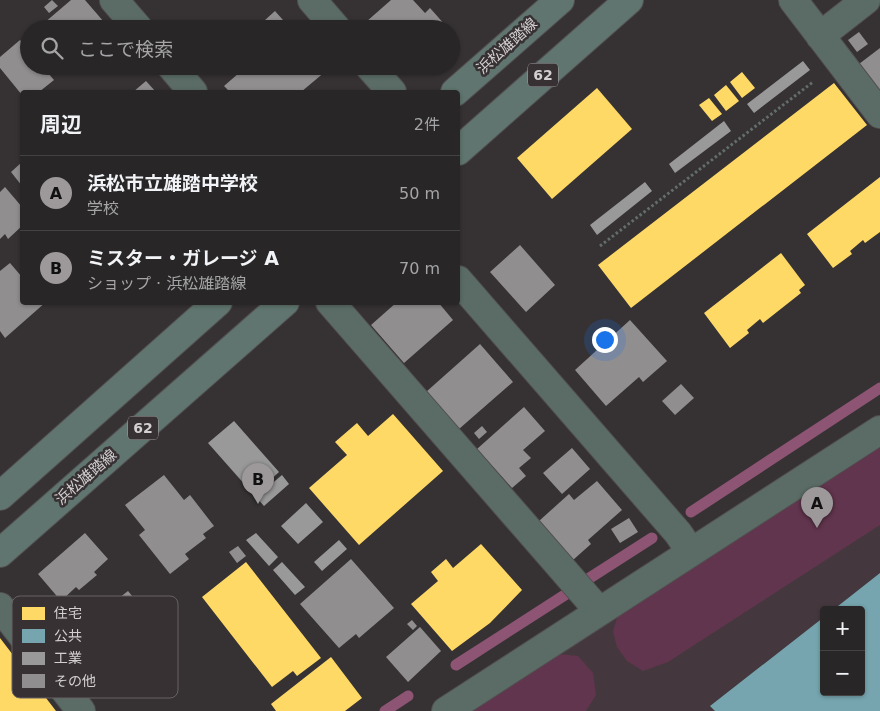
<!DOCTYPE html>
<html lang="ja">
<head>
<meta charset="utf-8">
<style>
	:root { --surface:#282627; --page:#302e2f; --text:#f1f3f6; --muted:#a5a5a7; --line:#444344; --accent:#9d999b }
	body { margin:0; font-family:"DejaVu Sans","Noto Sans JP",sans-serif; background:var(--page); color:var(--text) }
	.controls { position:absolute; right:15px; bottom:15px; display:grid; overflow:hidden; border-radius:5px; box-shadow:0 1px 4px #0004 }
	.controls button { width:45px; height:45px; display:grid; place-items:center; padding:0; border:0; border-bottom:1px solid var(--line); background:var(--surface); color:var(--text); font:25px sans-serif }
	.you { position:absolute; left:604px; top:339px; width:18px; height:18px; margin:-12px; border:4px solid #fff; border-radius:50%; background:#1a73e8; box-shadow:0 0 0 8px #1a73e833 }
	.badge { display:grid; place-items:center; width:32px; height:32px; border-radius:50%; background:var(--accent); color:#111; font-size:16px; font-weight:700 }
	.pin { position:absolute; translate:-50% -41px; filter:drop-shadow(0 1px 2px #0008) }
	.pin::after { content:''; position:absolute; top:26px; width:18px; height:15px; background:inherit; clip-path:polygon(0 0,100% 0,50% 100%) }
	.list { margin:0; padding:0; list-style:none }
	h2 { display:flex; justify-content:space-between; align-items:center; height:65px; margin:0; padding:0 20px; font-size:21px }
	h2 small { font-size:16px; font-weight:400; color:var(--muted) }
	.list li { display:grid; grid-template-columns:32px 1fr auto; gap:15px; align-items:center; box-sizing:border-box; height:75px; padding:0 20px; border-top:1px solid var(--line) }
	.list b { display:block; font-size:19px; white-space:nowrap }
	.list p { margin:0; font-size:16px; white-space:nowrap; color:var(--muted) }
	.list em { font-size:16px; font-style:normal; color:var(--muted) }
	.icon { flex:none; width:28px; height:28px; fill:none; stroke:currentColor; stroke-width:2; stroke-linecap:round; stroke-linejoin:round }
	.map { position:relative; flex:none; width:880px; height:711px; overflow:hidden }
	.search { position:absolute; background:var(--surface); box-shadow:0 1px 4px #0004; left:20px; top:20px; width:440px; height:55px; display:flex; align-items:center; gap:12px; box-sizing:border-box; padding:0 18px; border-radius:28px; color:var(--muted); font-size:19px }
	.panel { position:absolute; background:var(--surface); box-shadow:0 1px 4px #0004; left:20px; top:90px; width:440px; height:215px; border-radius:5px }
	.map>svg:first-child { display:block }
</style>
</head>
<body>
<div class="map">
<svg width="880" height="711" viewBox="0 0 880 711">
	<rect width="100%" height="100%" fill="#363234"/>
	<path fill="#44383e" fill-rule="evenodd" d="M880 446V711H471L618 615ZM824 610H861V692H824Z"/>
	<path fill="#61354d" d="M880 446V525L668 662 643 671 627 661 617 647 613 631 618 615Z
		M559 654 578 656 593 673 596 695 586 711H471Z"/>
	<path fill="#ffd966" d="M742 72 755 88 742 98 730 82Z
		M834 83 867 125 631 308 598 265Z
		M726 85 739 101 726 111 714 95Z
		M597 88 632 129 552 199 517 158Z
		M709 98 722 114 712 121 699 105Z
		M880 177V232L865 243 863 240 850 251 852 254 833 268 807 234Z
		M781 253 805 285 799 290 801 293 763 323 760 319 747 330 749 333 730 348 704 313Z
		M393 414 443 471 359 545 309 488 347 455 335 442 357 423 368 436Z
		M481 544 522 590 490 623 452 651 411 604 438 581 431 572 446 559 453 568Z
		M246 562 321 658 297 676 293 671 272 687 202 597Z
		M0 638 56 711H0Z
		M331 657 362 698 345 711H276L271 704Z"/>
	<path fill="#76a5af" d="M880 573V711H715L710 706 824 617V692H861V610H833Z"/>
	<path fill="#999" d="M803 61 810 70 754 113 747 104Z
		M724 121 731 131 675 173 669 164Z
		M645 182 652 191 597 235 590 225Z
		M234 421 279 472 254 495 208 443Z
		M282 475 289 484 264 506 256 497Z
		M306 503 323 522 298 544 281 526Z
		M256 533 278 557 269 566 246 540Z
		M339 540 347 549 322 571 314 562Z
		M282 562 305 587 295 595 273 570Z"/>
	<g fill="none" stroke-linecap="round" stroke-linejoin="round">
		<path stroke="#8d5573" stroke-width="11" d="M691 512 880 388
			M585 581 652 538
			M456 665 571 591
			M385 711 408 696"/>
	</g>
	<path fill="#918e8f" d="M52 0 58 6 49 13 44 7Z
		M71 0H85L110 29H37Z
		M391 0H413L425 13 430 8 446 26 442 29H358Z
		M275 11 291 29H255Z
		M859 32 868 44 857 52 848 40Z
		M20 40 29 50V66H42L54 80 39 92H22V95L0 68V57Z
		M880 48V91L859 64Z
		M58 66H75L65 75Z
		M247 66H332L301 92H230L224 86Z
		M146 81 156 92H133Z
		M22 162V186L11 172Z
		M5 187 22 207V226L8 239 5 234 0 239V192Z
		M520 245 555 285 526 312 490 272Z
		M10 263 22 277V302H46L5 338 0 331V271Z
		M397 302H438L453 320 404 363 371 325Z
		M630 320 667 361 643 382 639 377 606 406 575 370Z
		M480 344 513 382 459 429 426 392Z
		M681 384 694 398 675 415 662 401Z
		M524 407 545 431 523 450 531 458 519 468 526 476 512 488 477 449Z
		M482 426 487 432 479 439 474 433Z
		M572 448 590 469 562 494 543 473Z
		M164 475 184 500 190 495 214 526 203 534 206 538 185 554 189 559 170 574 139 535 145 530 125 505Z
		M597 481 622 510 588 540 591 544 573 560 539 521 569 494 574 500Z
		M629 518 638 532 620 543 611 529Z
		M85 533 108 559 94 572 97 575 79 590 76 587 61 601 38 574Z
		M238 546 246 556 237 563 229 552Z
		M351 559 394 608 359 638 356 634 339 648 300 604Z
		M128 591 150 618 99 657 78 630Z
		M412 620 417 626 413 630 407 624Z
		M420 627 441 651 408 682 386 657Z"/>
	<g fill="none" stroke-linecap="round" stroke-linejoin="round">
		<g stroke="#524f50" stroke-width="30">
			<path id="minor" d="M114 0 139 29
				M312 0 337 29
				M793 0 880 114
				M820 36 866 0
				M171 66 193 92
				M369 66 392 92
				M458 280 678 533 691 552
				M330 302 592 603 599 612
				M0 607 81 711
				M446 711 880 430"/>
		</g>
		<g stroke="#524f50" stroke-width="30">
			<path id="major" d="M455 92 560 0
				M458 151 629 0
				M0 496 218 302
				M0 553 285 302"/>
		</g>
		<path stroke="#636d6a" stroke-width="3" stroke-dasharray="2.5 2.5" stroke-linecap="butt" d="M600 246 813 82"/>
		<use href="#minor" stroke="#5b6c66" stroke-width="28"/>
		<use href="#major" stroke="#60756f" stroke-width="28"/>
	</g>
	<g text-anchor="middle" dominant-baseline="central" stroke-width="5" stroke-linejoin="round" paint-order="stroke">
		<g fill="#373134" stroke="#a5a0a3" stroke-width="1">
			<rect x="528" y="63.5" width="30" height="23" rx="4"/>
			<rect x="128" y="416.5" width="30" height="23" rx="4"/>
		</g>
		<g font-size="14" font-weight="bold" fill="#d4d0d2">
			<text x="543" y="75">62</text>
			<text x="143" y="428">62</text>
		</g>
		<g font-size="15" fill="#d4d0d2" stroke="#373134">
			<text transform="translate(507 46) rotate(-42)">浜松雄踏線</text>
			<text transform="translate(86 477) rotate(-41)">浜松雄踏線</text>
		</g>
	</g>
	<rect x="12" y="596" width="166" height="102" rx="8" fill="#373134" stroke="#666163" stroke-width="1"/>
	<rect x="22" y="607" width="23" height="13" fill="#ffd966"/>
	<rect x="22" y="629" width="23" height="14" fill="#76a5af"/>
	<rect x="22" y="652" width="23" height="13" fill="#999"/>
	<rect x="22" y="674" width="23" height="14" fill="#918e8f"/>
	<g font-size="14" fill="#d4d0d2">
		<text x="54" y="618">住宅</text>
		<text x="54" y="641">公共</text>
		<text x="54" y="663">工業</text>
		<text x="54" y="686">その他</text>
	</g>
</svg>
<div class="controls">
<button>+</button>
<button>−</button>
</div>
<div class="you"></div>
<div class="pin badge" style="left:817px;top:528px">A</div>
<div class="pin badge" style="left:258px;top:504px">B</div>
<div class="search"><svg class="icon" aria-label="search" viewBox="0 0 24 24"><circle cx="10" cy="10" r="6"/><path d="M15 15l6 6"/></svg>ここで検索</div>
<section class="panel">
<h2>周辺<small>2件</small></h2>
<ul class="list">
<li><span class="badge">A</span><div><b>浜松市立雄踏中学校</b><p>学校</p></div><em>50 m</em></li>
<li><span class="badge">B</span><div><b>ミスター・ガレージ A</b><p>ショップ · 浜松雄踏線</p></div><em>70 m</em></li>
</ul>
</section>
</div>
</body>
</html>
